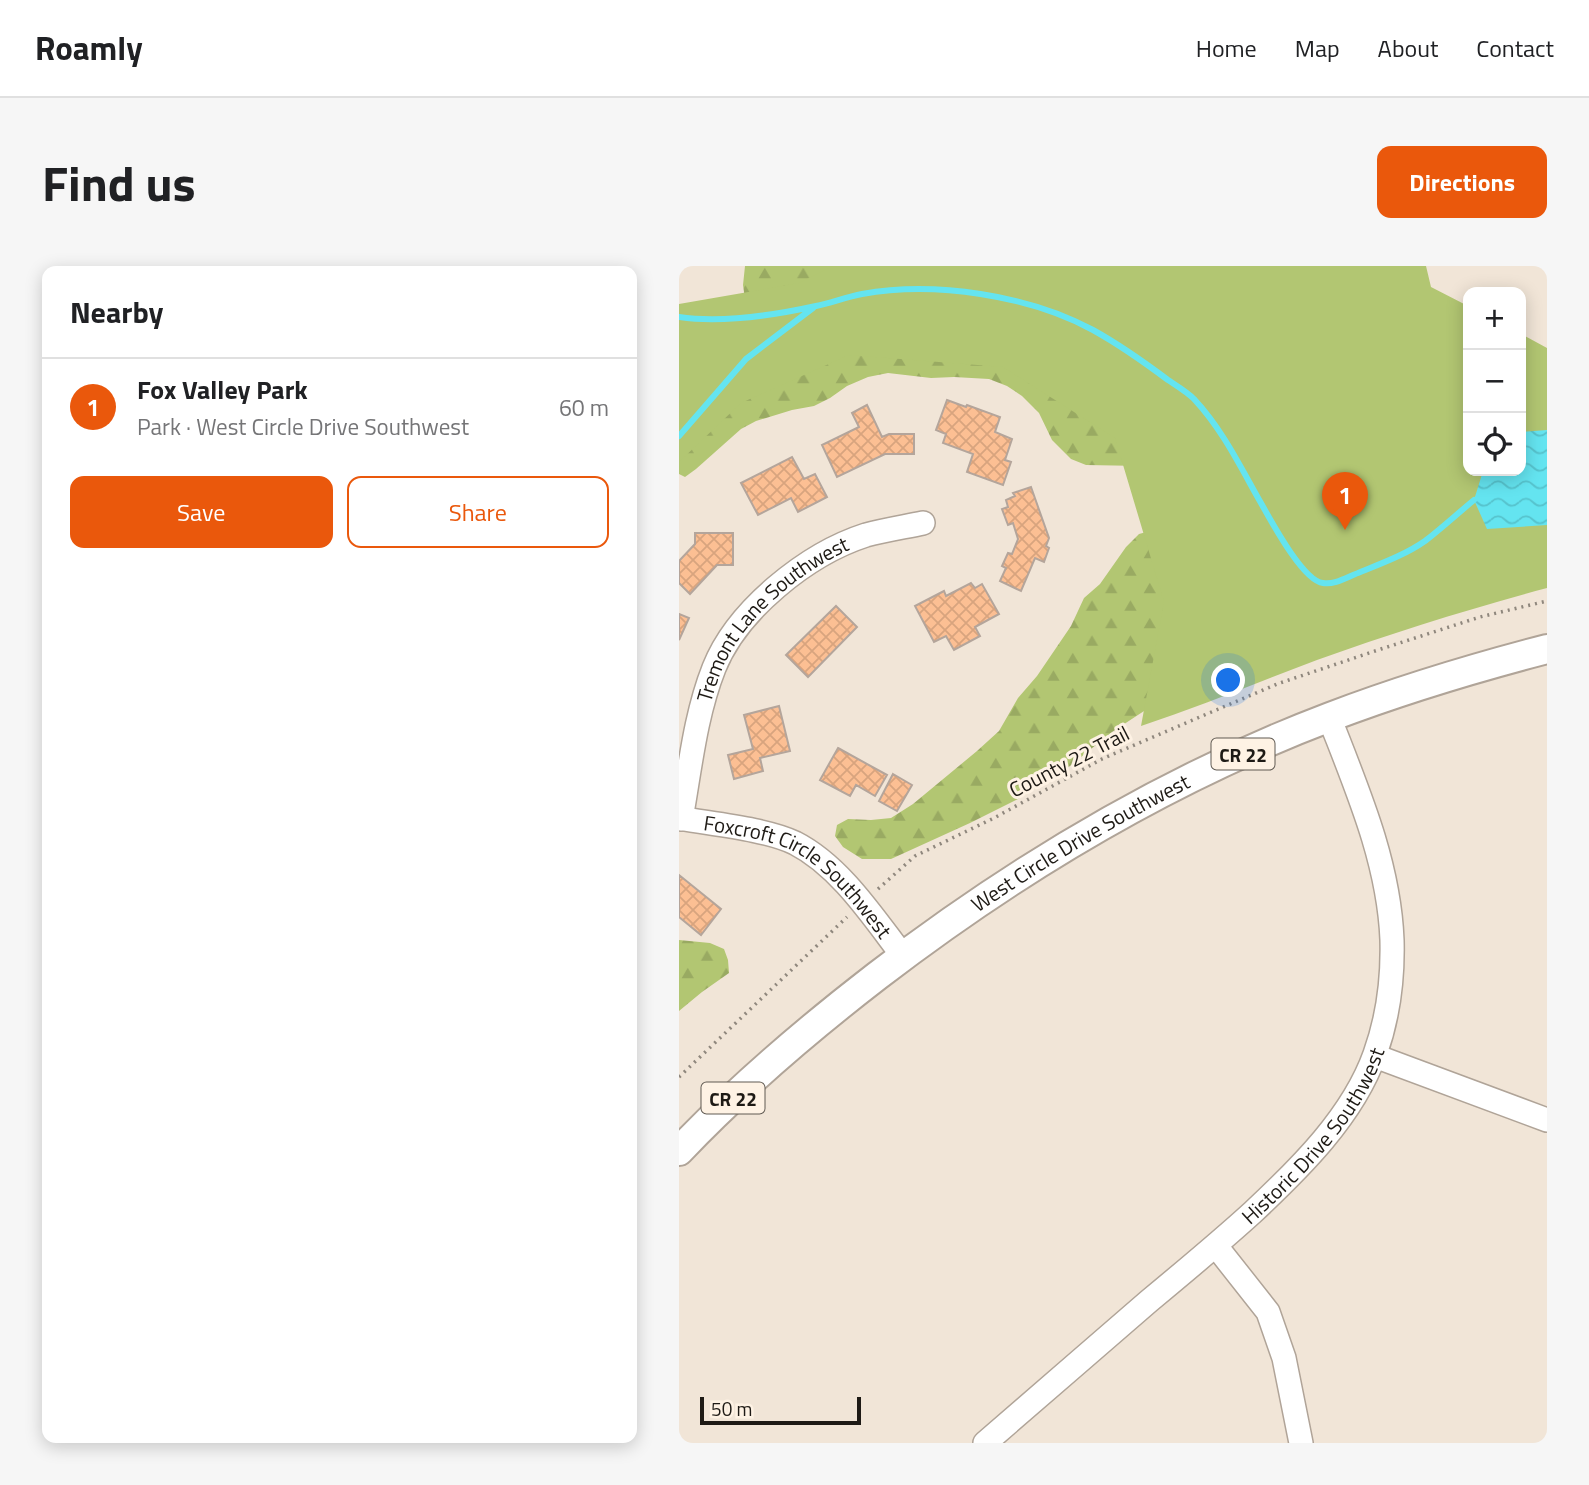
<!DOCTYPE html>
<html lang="en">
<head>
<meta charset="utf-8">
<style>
	:root { --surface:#fff; --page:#f6f6f6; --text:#202124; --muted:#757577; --line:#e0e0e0; --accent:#ea580c }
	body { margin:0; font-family:"Titillium Web",sans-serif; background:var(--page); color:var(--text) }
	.controls { position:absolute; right:21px; top:21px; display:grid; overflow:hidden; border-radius:14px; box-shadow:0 4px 18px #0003 }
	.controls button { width:63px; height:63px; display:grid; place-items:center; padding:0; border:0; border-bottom:2px solid var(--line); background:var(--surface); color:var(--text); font:35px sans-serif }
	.scale { position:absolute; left:21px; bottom:18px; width:161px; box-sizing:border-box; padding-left:7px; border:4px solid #1e1a15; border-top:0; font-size:19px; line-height:24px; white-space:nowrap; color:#1e1a15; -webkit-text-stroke:5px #fef2e4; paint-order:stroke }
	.you { position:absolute; left:550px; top:415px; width:24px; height:24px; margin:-18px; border:5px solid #fff; border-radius:50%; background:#1a73e8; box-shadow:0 0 0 10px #1a73e833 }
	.badge { display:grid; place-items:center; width:46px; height:46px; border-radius:50%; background:var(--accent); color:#fff; font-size:23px; font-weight:700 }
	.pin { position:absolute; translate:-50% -58px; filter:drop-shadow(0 2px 4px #0008) }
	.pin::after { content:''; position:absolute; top:37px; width:24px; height:21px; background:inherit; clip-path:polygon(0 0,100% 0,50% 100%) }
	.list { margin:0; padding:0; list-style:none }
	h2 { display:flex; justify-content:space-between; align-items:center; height:91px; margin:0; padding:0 28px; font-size:30px }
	h2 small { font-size:23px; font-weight:400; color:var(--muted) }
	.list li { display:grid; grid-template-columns:46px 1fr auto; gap:21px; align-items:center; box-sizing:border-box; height:98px; padding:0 28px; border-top:2px solid var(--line) }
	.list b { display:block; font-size:26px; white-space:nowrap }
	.list p { margin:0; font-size:23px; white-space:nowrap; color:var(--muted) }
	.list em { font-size:23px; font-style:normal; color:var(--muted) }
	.actions { display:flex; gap:14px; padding:21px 28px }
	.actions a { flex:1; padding:16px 0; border:2px solid var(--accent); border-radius:14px; text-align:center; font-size:24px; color:var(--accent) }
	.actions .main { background:var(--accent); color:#fff }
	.icon { flex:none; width:38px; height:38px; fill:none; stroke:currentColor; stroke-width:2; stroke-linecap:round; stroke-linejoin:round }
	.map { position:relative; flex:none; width:868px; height:1177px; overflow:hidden; border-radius:14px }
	header { display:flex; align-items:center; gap:42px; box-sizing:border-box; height:98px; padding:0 35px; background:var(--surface); border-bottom:2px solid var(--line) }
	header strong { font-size:33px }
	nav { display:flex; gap:38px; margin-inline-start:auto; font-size:24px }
	.intro { display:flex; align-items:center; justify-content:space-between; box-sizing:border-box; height:168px; padding:0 42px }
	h1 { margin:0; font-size:49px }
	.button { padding:18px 32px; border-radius:14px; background:var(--accent); color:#fff; font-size:24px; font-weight:700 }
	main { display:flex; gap:42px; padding:0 42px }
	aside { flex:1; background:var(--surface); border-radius:14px; box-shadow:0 4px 18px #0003 }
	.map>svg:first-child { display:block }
</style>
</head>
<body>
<header>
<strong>Roamly</strong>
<nav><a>Home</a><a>Map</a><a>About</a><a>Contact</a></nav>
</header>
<div class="intro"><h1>Find us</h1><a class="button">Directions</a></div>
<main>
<aside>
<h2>Nearby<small></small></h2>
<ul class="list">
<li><span class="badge">1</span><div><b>Fox Valley Park</b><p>Park · West Circle Drive Southwest</p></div><em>60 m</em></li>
</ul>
<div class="actions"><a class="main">Save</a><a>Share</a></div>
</aside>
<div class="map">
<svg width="868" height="1177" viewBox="0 0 868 1177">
	<defs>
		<pattern id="forest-firs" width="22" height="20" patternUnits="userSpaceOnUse" patternTransform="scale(1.75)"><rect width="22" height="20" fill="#b2c672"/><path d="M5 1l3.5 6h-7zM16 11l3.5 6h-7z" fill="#99aa62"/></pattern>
		<pattern id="water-waves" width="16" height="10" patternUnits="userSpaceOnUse" patternTransform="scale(1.75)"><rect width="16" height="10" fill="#64e4f0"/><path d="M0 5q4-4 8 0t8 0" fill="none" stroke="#56c3cd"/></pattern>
		<pattern id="building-cross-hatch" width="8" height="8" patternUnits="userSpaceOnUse" patternTransform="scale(1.75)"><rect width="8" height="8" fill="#fcbf93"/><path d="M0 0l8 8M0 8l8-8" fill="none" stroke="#d8a47e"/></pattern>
	</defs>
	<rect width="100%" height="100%" fill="#f1e5d7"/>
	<path fill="url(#forest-firs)" d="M66 0H183L66 33 64 19Z
		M326 40 463 200 407 199 392 193 373 174 360 147 343 130 328 120 310 113 275 111 252 112 209 107 189 111 168 120 151 132 135 140 113 144 77 155 62 163 17 203 6 211 0 208V181L63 106Z
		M482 262 491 428 433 466 386 504 341 532 291 557 212 593H183L164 581 156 570 158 559 169 553 192 554 212 552 234 538 298 485 320 465 339 432 358 410 392 360 405 332 421 318 447 281 460 268Z
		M0 674 31 677 45 683 49 694 50 707 23 726 0 745Z"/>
	<path fill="#b2c672" d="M154 0H747L752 21 789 40V205H842V68L868 82V322C790 343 713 367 638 394 579 416 522 440 462 460L485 336 436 172 324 101 170 89 62 137 0 196V38L120 17Z"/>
	<path fill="url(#water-waves)" d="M868 164V259L808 263 795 234 804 205H842V166Z"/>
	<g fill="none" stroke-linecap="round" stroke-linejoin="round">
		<path stroke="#64e4f0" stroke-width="6" d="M0 51C41 57 96 49 137 40 152 37 167 31 183 28 256 15 349 29 414 64 441 79 465 96 489 114 498 120 508 126 515 133 542 162 559 196 578 230 589 249 623 315 644 317 656 319 668 311 679 307 701 298 726 289 746 275 763 262 778 248 795 234
			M0 170 67 93 134 42"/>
	</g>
	<path fill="url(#building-cross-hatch)" stroke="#b4a59b" stroke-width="2" d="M268 134 287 141 288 139 321 151 316 166 333 173 326 194 332 196 324 219 288 206 294 188 264 177 267 168 257 164Z
		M188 139 203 171 210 168H235V188H206L158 211 143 179 180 161 173 147Z
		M113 191 125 213 136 208 148 231 119 246 112 232 79 249 62 217Z
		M352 221 370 272 367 280 370 282 365 296 356 292 342 325 321 315 327 302 323 300 329 287 333 288 339 273 334 257 329 259 323 243 329 241 327 234 336 230 334 227Z
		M16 267H54V299H38L11 328 0 317V295L16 278Z
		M292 317 296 322 303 318 320 348 296 361 301 370 275 384 267 370 255 376 236 340 265 325 267 330Z
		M157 340 178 361 129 411 107 389Z
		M0 348 10 352 0 374Z
		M100 440 111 485 81 492 84 505 55 513 49 489 74 483 65 449Z
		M159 482 208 509 196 530 177 519 171 530 141 514Z
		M214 508 233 519 218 545 200 535Z
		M0 609 42 643 22 669 0 651Z"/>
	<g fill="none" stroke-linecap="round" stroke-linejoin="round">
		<g stroke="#b0a498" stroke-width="26">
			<g id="minor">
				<path id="s1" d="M0 552C33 558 87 563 116 577 161 600 194 651 224 690"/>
				<path id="s2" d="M2 553C11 503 16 450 35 402 58 344 128 288 187 269 206 264 225 261 244 257"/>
				<path d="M696 790 868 854"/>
				<path d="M537 980 589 1046 605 1092 622 1177"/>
				<path id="s3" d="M306 1177C361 1130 415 1082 470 1035 505 1006 540 977 574 946 621 902 674 850 696 788 709 752 714 712 713 674 710 596 678 523 650 451"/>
			</g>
		</g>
		<g stroke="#b0a498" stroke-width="32">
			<g id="major">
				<path id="s4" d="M0 885C61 821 128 764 198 710 336 604 488 513 651 451 722 424 795 402 868 383"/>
			</g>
		</g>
		<path stroke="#8f877d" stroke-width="3.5" stroke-dasharray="2 5" stroke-linecap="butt" d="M199 623 236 590 315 552 423 493 516 453 598 418 702 383 801 351 868 335
			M0 811 168 651"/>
		<use href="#minor" stroke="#fff" stroke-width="23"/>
		<use href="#major" stroke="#fff" stroke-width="28"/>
	</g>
	<g text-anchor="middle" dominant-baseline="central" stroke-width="6" stroke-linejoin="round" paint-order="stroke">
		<g fill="#fef2e4" stroke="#615b53" stroke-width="2">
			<rect x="532.5" y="472.5" width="63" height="31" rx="5"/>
			<rect x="22.5" y="816.5" width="63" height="31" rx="5"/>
		</g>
		<g font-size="19" font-weight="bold" fill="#1e1a15">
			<text x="564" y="488">CR 22</text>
			<text x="54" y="832">CR 22</text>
		</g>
		<g font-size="21" fill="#1e1a15" stroke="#fef2e4">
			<text stroke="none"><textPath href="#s2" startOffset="231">Tremont Lane Southwest</textPath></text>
			<text transform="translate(390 495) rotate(-27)">County 22 Trail</text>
			<text stroke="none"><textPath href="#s4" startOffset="508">West Circle Drive Southwest</textPath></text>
			<text stroke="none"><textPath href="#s1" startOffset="138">Foxcroft Circle Southwest</textPath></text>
			<text stroke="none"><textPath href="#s3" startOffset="452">Historic Drive Southwest</textPath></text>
		</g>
	</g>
</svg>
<div class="controls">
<button>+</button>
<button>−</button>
<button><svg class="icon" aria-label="locate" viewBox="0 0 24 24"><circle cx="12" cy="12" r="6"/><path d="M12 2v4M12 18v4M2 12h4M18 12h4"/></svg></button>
</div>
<div class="scale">50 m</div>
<div class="you"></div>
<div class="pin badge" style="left:666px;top:264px">1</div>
</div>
</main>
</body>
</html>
